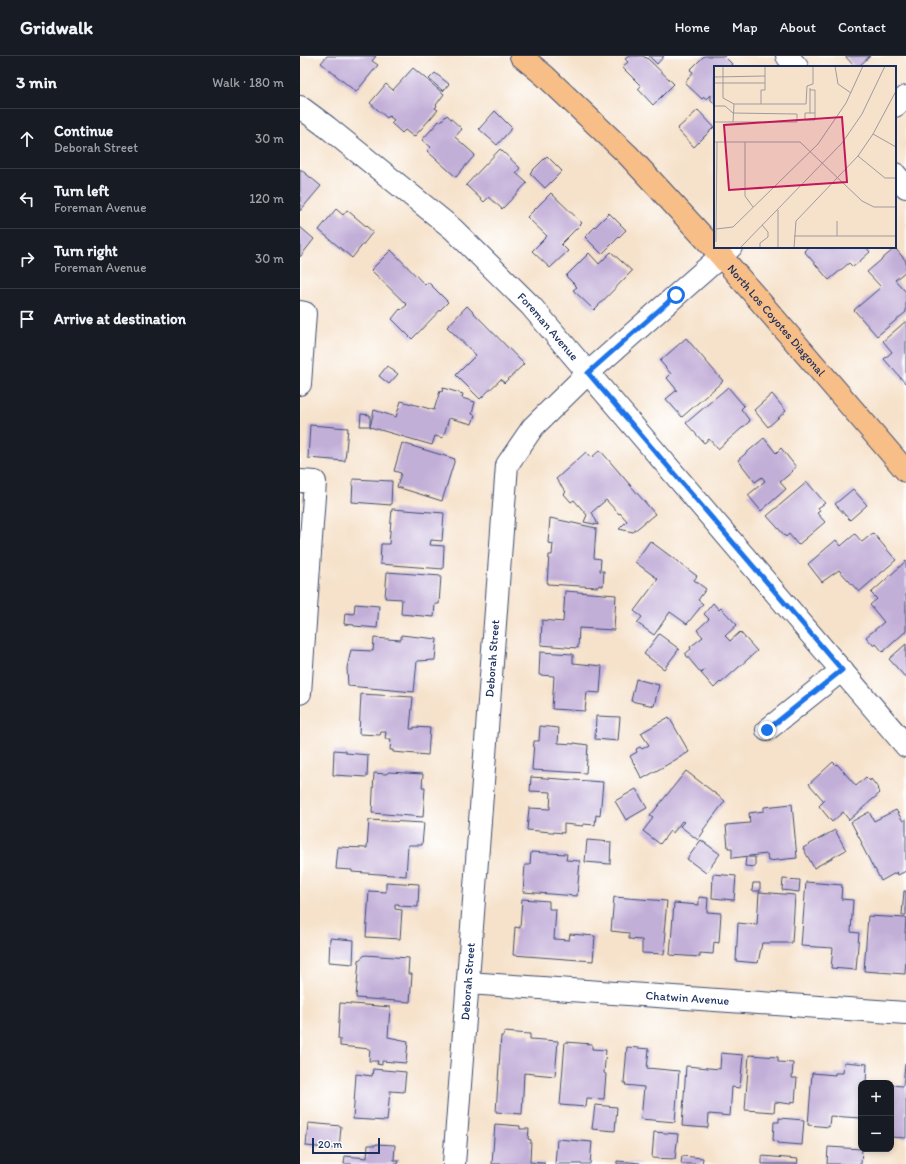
<!DOCTYPE html>
<html lang="en">
<head>
<meta charset="utf-8">
<style>
	:root { --surface:#171b24; --page:#242831; --text:#f1f3f6; --muted:#9ea1a6; --line:#363941 }
	body { margin:0; font-family:Itim,sans-serif; background:var(--page); color:var(--text) }
	.controls { position:absolute; right:12px; bottom:12px; display:grid; overflow:hidden; border-radius:8px; box-shadow:0 2px 6px #0003 }
	.controls button { width:36px; height:36px; display:grid; place-items:center; padding:0; border:0; border-bottom:1px solid var(--line); background:var(--surface); color:var(--text); font:20px sans-serif }
	.scale { position:absolute; left:12px; bottom:10px; width:68px; box-sizing:border-box; padding-left:4px; border:2px solid #1b2f5e; border-top:0; font-size:11px; line-height:14px; white-space:nowrap; color:#1b2f5e; -webkit-text-stroke:3px #fff; paint-order:stroke }
	.stop { position:absolute; width:12px; height:12px; margin:-9px; border:3px solid #1a73e8; border-radius:50%; background:#fff }
	.stop.end { background:#1a73e8; border-color:#fff; box-shadow:0 1px 4px #0008 }
	.list { margin:0; padding:0; list-style:none }
	h2 { display:flex; justify-content:space-between; align-items:center; height:52px; margin:0; padding:0 16px; font-size:17px }
	h2 small { font-size:13px; font-weight:400; color:var(--muted) }
	.list li { display:grid; grid-template-columns:26px 1fr auto; gap:12px; align-items:center; box-sizing:border-box; height:60px; padding:0 16px; border-top:1px solid var(--line) }
	.list b { display:block; font-size:15px; white-space:nowrap }
	.list p { margin:0; font-size:13px; white-space:nowrap; color:var(--muted) }
	.list em { font-size:13px; font-style:normal; color:var(--muted) }
	.icon { flex:none; width:22px; height:22px; fill:none; stroke:currentColor; stroke-width:2; stroke-linecap:round; stroke-linejoin:round }
	.map { position:relative; flex:none; width:606px; height:1108px; overflow:hidden }
	header { display:flex; align-items:center; gap:24px; box-sizing:border-box; height:56px; padding:0 20px; background:var(--surface); border-bottom:1px solid var(--line) }
	header strong { font-size:19px }
	nav { display:flex; gap:22px; margin-inline-start:auto; font-size:14px }
	main { display:flex }
	aside { flex:1; background:var(--surface) }
	.map>svg:first-child { display:block }
</style>
</head>
<body>
<header>
<strong>Gridwalk</strong>
<nav><a>Home</a><a>Map</a><a>About</a><a>Contact</a></nav>
</header>
<main>
<aside>
<h2>3 min<small>Walk · 180 m</small></h2>
<ul class="list">
<li><svg class="icon" aria-label="ahead" viewBox="0 0 24 24"><path d="M12 20V5M6 11l6-6 6 6"/></svg><div><b>Continue</b><p>Deborah Street</p></div><em>30 m</em></li>
<li><svg class="icon" aria-label="left" viewBox="0 0 24 24"><path d="M17 20v-9H6M10 6l-5 5 5 5"/></svg><div><b>Turn left</b><p>Foreman Avenue</p></div><em>120 m</em></li>
<li><svg class="icon" aria-label="right" viewBox="0 0 24 24"><path d="M7 20v-9h11M14 6l5 5-5 5"/></svg><div><b>Turn right</b><p>Foreman Avenue</p></div><em>30 m</em></li>
<li><svg class="icon" aria-label="arrive" viewBox="0 0 24 24"><path d="M6 21V4h12l-3 4 3 4H6"/></svg><div><b>Arrive at destination</b></div></li>
</ul>
</aside>
<div class="map">
<svg width="606" height="1108" viewBox="0 0 606 1108">
	<rect width="100%" height="100%" fill="#fff"/>
	<filter id="ink" filterUnits="userSpaceOnUse"><feTurbulence type="fractalNoise" baseFrequency=".025" numOctaves="2"/><feDisplacementMap in="SourceGraphic" scale="8" xChannelSelector="R" yChannelSelector="G"/><feConvolveMatrix kernelMatrix="1 2 1 2 8 2 1 2 1" color-interpolation-filters="sRGB"/></filter>
	<filter id="wash" filterUnits="userSpaceOnUse"><feTurbulence type="fractalNoise" baseFrequency=".012" numOctaves="4" result="noise"/><feDisplacementMap in="SourceGraphic" scale="16" xChannelSelector="R" yChannelSelector="G"/><feGaussianBlur stdDeviation="0.9" result="paint"/><feColorMatrix in="noise" values="0 0 0 0 0 0 0 0 0 0 0 0 0 0 0 0 0 1.4 0 .05"/><feComposite in="paint" operator="in"/></filter>
	<g filter="url(#wash)">
		<rect width="100%" height="100%" fill="#f6e2cb"/>
		<g id="blocks">
			<path fill="#c2afd8" d="M27 0H76L72 5 78 9 56 36 21 7Z
				M329 0H343L346 2V1L374 28 353 49 338 33 341 30 322 11 328 6 325 3Z
				M349 0H364L357 8Z
				M404 0H424L432 8 429 11H415V48L411 44V39L407 43 404 41 402 43 385 27 393 16 390 14Z
				M545 0H570L558 11H555Z
				M113 12 144 38 136 49 137 50 135 52 138 54 114 81 105 74 102 77 91 67 94 64 89 60 87 62 70 47 86 28 93 34Z
				M135 17 149 28 143 35 129 23Z
				M398 54 414 71 394 91 377 73Z
				M195 55 212 72 197 89 179 73Z
				M147 59 162 73 155 81 175 99 156 121 127 95 131 91 122 84 139 65 140 66Z
				M200 93 220 112 216 117 227 127 202 153 189 141 184 146 166 129Z
				M247 100 262 115 245 132 230 117Z
				M0 113 21 130 0 155Z
				M251 137 282 167 261 188 268 195 250 212 232 195 247 180 227 161Z
				M36 153 43 159 47 154 73 176 52 202 19 174Z
				M309 157 326 174 302 198 285 181Z
				M0 171 14 183 0 201Z
				M508 191H566L570 196 553 211 549 207 529 224 504 195Z
				M595 192 606 205V215L595 224 606 236V256L577 280 554 254 581 231 567 216Z
				M91 194 125 229 128 226 148 246 112 283 92 263 100 253 101 254 107 249 71 214Z
				M311 196 332 215 294 254 273 234 277 231 266 220 289 197 299 208Z
				M167 250 224 308 204 327 201 323 180 343 156 319 176 299 147 271Z
				M606 265V328L584 303 592 296 583 285Z
				M386 282 423 325 382 361 366 343 377 334 367 322 371 318 360 305Z
				M87 310 98 318 89 328 79 320Z
				M428 331 444 350 441 353 450 365 418 393 409 383 404 387 386 367Z
				M143 332 163 338 162 342 175 346 172 358 175 359 172 368 149 362 143 382 135 380 132 389 70 371 74 354 96 361 101 345 134 354 140 335 142 336Z
				M472 338 486 355 468 371 454 354Z
				M61 358 70 359V370H60Z
				M10 369 48 372 45 405 8 402Z
				M464 382 476 397 481 392 496 411 492 414 493 415 480 426 486 433 461 455 448 439 465 425 462 421 455 426 438 404Z
				M102 387 155 403 142 445 97 431 101 417 94 415Z
				M300 394 355 458 333 476 319 473 327 465 320 457 319 458 306 444 292 456 298 469 284 466 287 459 274 444 271 446 264 438 266 436 256 423 286 396 291 402Z
				M53 423 92 425 91 449 52 446Z
				M507 426 525 447 518 452 520 455 517 457 525 466 498 489 489 478 486 481 467 460Z
				M553 433 567 449 550 464 535 448Z
				M92 453 144 457 142 485 131 484 130 489 144 490 143 513 80 508 81 488H89Z
				M250 462 296 472 294 502 301 503 300 515H304L303 530 299 529 298 531 247 528 249 499H252L253 488 248 487Z
				M573 477 596 504 559 536 539 514 522 526 508 508 536 484 541 490 555 478 562 486Z
				M350 485 397 520 394 524 406 533 398 544 403 548 387 568 370 556 354 579 337 567 342 561 334 555 358 523 335 506Z
				M606 505V577L605 576 583 596 576 588 574 590 566 581 584 566 570 549 577 543 571 537Z
				M87 516 141 520 139 548H135L134 561 101 558 102 543 85 542Z
				M265 535 316 539 314 574 279 572 278 592 241 589 242 564 263 566Z
				M413 547 419 554 421 552 437 569 425 580 430 585 440 576 457 595 421 627 420 626 414 632 401 617 405 614 401 617 385 598 391 593 390 591 403 581 397 574 409 563 404 558Z
				M55 548 79 550 77 572 54 570V569L44 568 45 557 54 558Z
				M359 578 379 593 364 613 344 598Z
				M101 579 137 583 135 604 117 605 114 636 48 630 47 612 51 594 73 595 74 582 101 584Z
				M606 588V622L589 603Z
				M240 596 273 598V607L302 610 300 637 287 636 285 655 252 653 254 620 239 619Z
				M336 623 359 629 354 650 331 645Z
				M61 638 113 641 110 673H114V671L130 672 128 699 93 696V694H90L91 683H85L86 676H81L80 679 59 678Z
				M296 660 320 661 318 685 295 683Z
				M369 661 389 696 342 723 330 700 337 696 336 693 340 691 342 693 349 689 341 677Z
				M240 670 259 672 258 687 274 688V687L288 689 286 717 232 714 234 685H239Z
				M34 694 46 695V697L68 699 67 721 33 719Z
				M533 706 536 709 537 708 556 730 566 721 570 725 571 723 578 732 577 733 580 737 549 764 543 756 532 766 519 750 524 745 509 728Z
				M386 715 425 745 403 774 404 775 398 784 380 770 384 766 382 765 373 777 370 775 360 788 343 775 353 762 350 760Z
				M89 716 123 718 122 732H125L123 761 72 757 74 717 86 718Z
				M231 721 303 726 300 760 296 759 295 769 283 768V770L264 768V777L227 774 229 752 250 753 251 736 230 735Z
				M336 733 347 752 326 764 315 745Z
				M492 748 497 802 468 805 467 798 432 802V792H428L426 769 450 767 449 757 464 755V751Z
				M596 754 603 765 606 763V815L598 819 597 816 581 825 575 813H574L561 788 562 787 551 766 569 756 574 765Z
				M69 764 124 767 122 789H108L106 820 52 816V814L36 813 38 791 67 792Z
				M535 774 546 794 514 812 503 792Z
				M287 784 311 786 310 808 285 806Z
				M401 784 420 798 406 817 387 803Z
				M231 796 267 798 266 804 280 805 277 840 223 836 225 809H230Z
				M446 801H455V811L445 810Z
				M413 818 436 820 434 844 412 842Z
				M483 823 500 824 499 836 482 834Z
				M86 826 119 828 118 851 99 850V848H95V853L102 854 100 883 66 881 69 835 86 836Z
				M506 826 542 829 541 843 553 844 551 876 559 877 556 914 531 912 533 892 501 890Z
				M453 827H460V835H452Z
				M604 835H606V859H602Z
				M459 836 495 839 492 887H462L458 907 436 905 438 867 457 869Z
				M314 841 367 845 364 876H366L364 898 342 897V884L329 883V877L311 875Z
				M399 841 408 842 407 856 421 857 419 887 414 886 413 898 400 897V901L370 899 374 847 399 849Z
				M222 843 249 845V853H256L254 883 269 884 270 878 295 880 293 905 213 899 215 871 220 872Z
				M568 860 606 862 605 877H606V902L605 918 564 915Z
				M30 882 54 884 53 908 29 906Z
				M65 899 109 902 108 918H112L110 946 56 942 59 904Z
				M40 947 90 951 88 981 108 985 106 1007 82 1005V1009L77 1008 78 1005H69L70 993 40 990V983H38Z
				M204 976 230 978V983L258 985 255 1020 224 1017 222 1058 196 1056 201 980H203Z
				M265 986 292 988V993L306 994 304 1017 306 1018 304 1043 287 1042 286 1051 260 1049Z
				M327 991 349 993 347 1012 379 1015 375 1066 341 1063 344 1031 325 1029 326 1027H324Z
				M421 997 443 999 440 1032 432 1031 430 1060 409 1058 408 1072 382 1070 386 1010 420 1013Z
				M449 999 478 1001V1006L493 1007 492 1022H497L495 1046 491 1045V1048L475 1046 474 1056 445 1054Z
				M544 1006 567 1008 566 1027H561V1062L530 1060 529 1071 508 1069 512 1017 535 1019V1017H543Z
				M605 1008H606V1082L591 1081V1029L603 1030Z
				M73 1013 106 1016 104 1036 90 1035 87 1065 53 1063 56 1018 72 1020Z
				M295 1049 317 1051 315 1075 292 1073Z
				M479 1062 504 1064 502 1089 477 1087V1085L473 1084 474 1066H479Z
				M8 1067 41 1070 39 1093 6 1090Z
				M195 1068 220 1070V1073H229L228 1083 231 1084 230 1106 245 1107 244 1108H192Z
				M354 1076 378 1078 375 1103 352 1102Z
				M257 1083 292 1086 290 1108H255Z
				M76 1088 95 1089 94 1104H99L98 1108H44L45 1100 67 1102 68 1089H76Z
				M528 1091 562 1093 561 1108H527Z
				M382 1100 403 1102 402 1108H381Z
				M462 1100 498 1103 497 1108H462Z
				M317 1105 340 1107V1108H317Z"/>
		</g>
	</g>
	<g filter="url(#ink)">
		<use href="#blocks" fill-opacity="0" stroke="#3c4a6e" stroke-width="1"/>
		<g fill="none" stroke-linecap="round" stroke-linejoin="round">
			<g stroke="#3c4a6e" stroke-width="24">
				<g id="minor">
					<path d="M487 0 497 11"/>
					<path d="M595 50 606 41"/>
					<path id="s1" d="M0 51 27 71 153 173 231 250 606 690"/>
					<path d="M595 118 606 131"/>
					<path d="M0 256 5 257 0 328"/>
					<path d="M0 425 15 426 0 637"/>
					<path d="M467 674 542 614"/>
					<path id="s2" d="M168 927 606 957"/>
					<path id="s3" d="M154 1108 207 409 233 371 288 317 431 191"/>
				</g>
			</g>
			<g stroke="#3c4a6e" stroke-width="24">
				<g id="major">
					<path id="s4" d="M221 0 245 20 328 99 421 200 606 415"/>
				</g>
			</g>
			<use href="#minor" stroke="#fff" stroke-width="22"/>
			<use href="#major" stroke="#f7be87" stroke-width="22"/>
		</g>
	</g>
	<g fill="none" stroke-linecap="round" stroke-linejoin="round" filter="url(#ink)">
		<path stroke="#1a73e8" stroke-width="5" d="M376 239 288 317 542 614 467 674"/>
	</g>
	<g text-anchor="middle" dominant-baseline="central" stroke-width="3" stroke-linejoin="round" paint-order="stroke">
		<g font-size="12" fill="#1b2f5e" stroke="#fff">
			<text stroke="none"><textPath href="#s4" startOffset="368">North Los Coyotes Diagonal</textPath></text>
			<text stroke="none"><textPath href="#s1" startOffset="332">Foreman Avenue</textPath></text>
			<text stroke="none"><textPath href="#s3" startOffset="507">Deborah Street</textPath></text>
			<text stroke="none"><textPath href="#s3" startOffset="183">Deborah Street</textPath></text>
			<text stroke="none"><textPath href="#s2" startOffset="220">Chatwin Avenue</textPath></text>
		</g>
	</g>
	<g transform="translate(414 10)">
		<rect width="182" height="182" fill="#f6e2cb"/>
		<path fill="none" stroke="#9e9a9f" stroke-width="1" d="M9 0V32L20 38H47V24H51V0M121 0 124 18 137 27M0 11 51 10M0 17H51M96 22V47M96 24H101V54H91V47H101M47 38H92L93 20 99 18V0M0 40H11L19 47 83 48V56H0M19 56 20 38M159 68 182 81M0 76H86L148 135 160 141H182M31 76V130L39 141M144 90 171 112H182M64 144V182M2 163 19 161 104 78 132 37 149 0M80 170H182M123 170V155M2 176 3 76M26 182 128 77 148 48 171 0M46 182V177L54 171V166L48 159M80 182 82 155 144 90 159 68 182 25"/>
		<path fill="#c2185b" fill-opacity="0.15" stroke="#c2185b" stroke-width="2" d="M128 51 133 116 15 124 10 59Z"/>
		<rect width="182" height="182" fill="none" stroke="#1b2f5e" stroke-width="2"/>
	</g>
</svg>
<div class="controls">
<button>+</button>
<button>−</button>
</div>
<div class="scale">20 m</div>
<div class="stop" style="left:376px;top:239px"></div>
<div class="stop end" style="left:467px;top:674px"></div>
</div>
</main>
</body>
</html>
